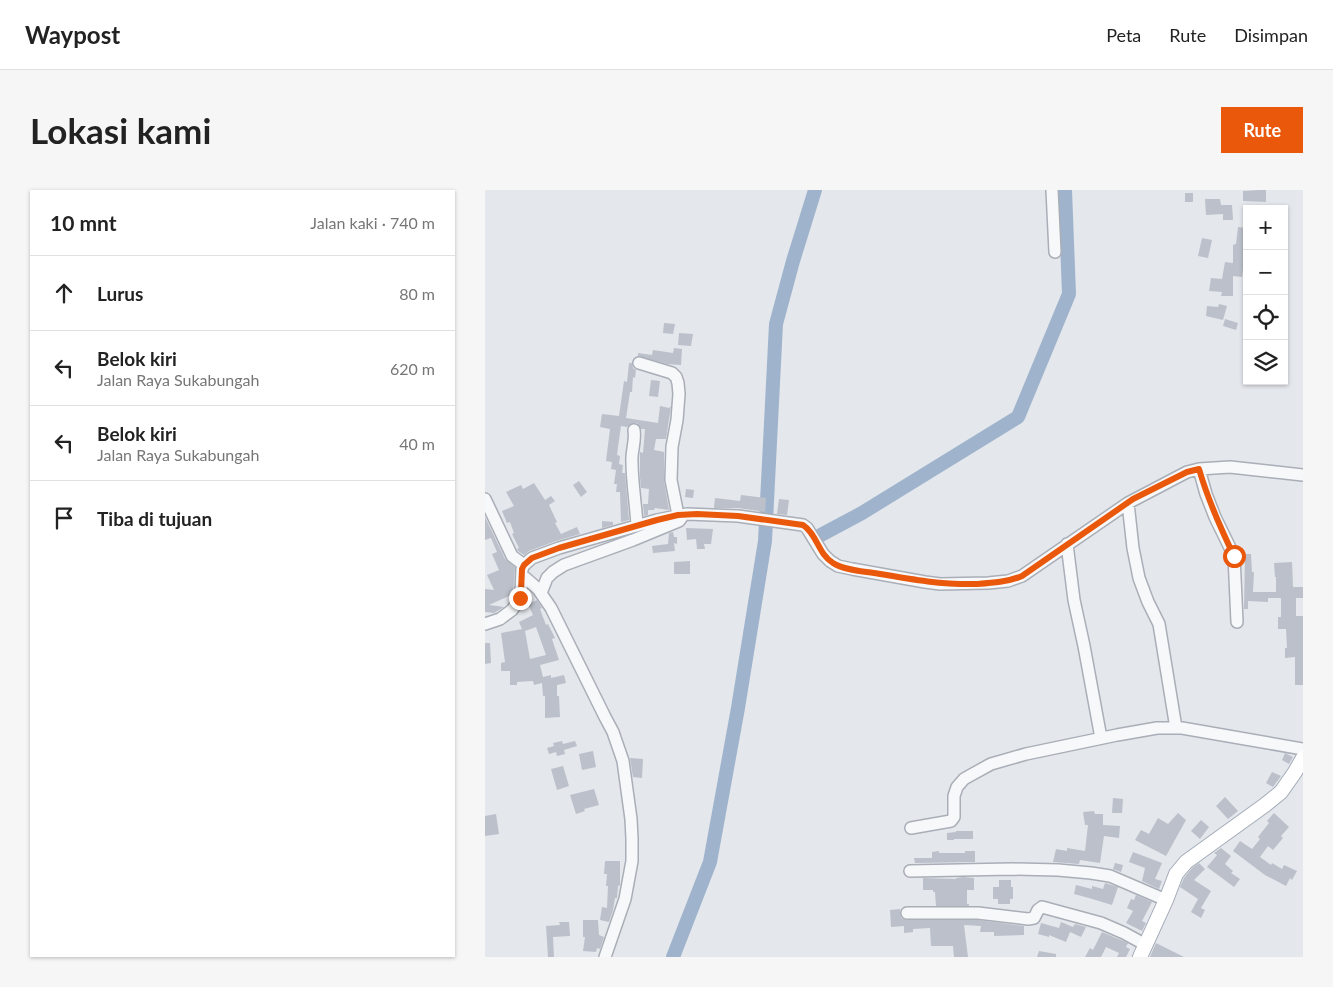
<!DOCTYPE html>
<html lang="id">
<head>
<meta charset="utf-8">
<style>
	:root { --surface:#fff; --page:#f6f6f6; --text:#222; --muted:#767676; --line:#e0e0e0; --accent:#ea580c }
	body { margin:0; font-family:Lato,sans-serif; background:var(--page); color:var(--text) }
	.controls { position:absolute; right:15px; top:15px; display:grid; overflow:hidden; border-radius:0px; box-shadow:0 1px 4px #0004 }
	.controls button { width:45px; height:45px; display:grid; place-items:center; padding:0; border:0; border-bottom:1px solid var(--line); background:var(--surface); color:var(--text); font:25px sans-serif }
	.stop { position:absolute; width:15px; height:15px; margin:-11px; border:4px solid #ea580c; border-radius:50%; background:#fff }
	.stop.end { background:#ea580c; border-color:#fff; box-shadow:0 1px 5px #0008 }
	.list { margin:0; padding:0; list-style:none }
	h2 { display:flex; justify-content:space-between; align-items:center; height:65px; margin:0; padding:0 20px; font-size:21px }
	h2 small { font-size:16px; font-weight:400; color:var(--muted) }
	.list li { display:grid; grid-template-columns:32px 1fr auto; gap:15px; align-items:center; box-sizing:border-box; height:75px; padding:0 20px; border-top:1px solid var(--line) }
	.list b { display:block; font-size:19px; white-space:nowrap }
	.list p { margin:0; font-size:16px; white-space:nowrap; color:var(--muted) }
	.list em { font-size:16px; font-style:normal; color:var(--muted) }
	.icon { flex:none; width:28px; height:28px; fill:none; stroke:currentColor; stroke-width:2; stroke-linecap:round; stroke-linejoin:round }
	.map { position:relative; flex:none; width:818px; height:767px; overflow:hidden; border-radius:0px }
	header { display:flex; align-items:center; gap:30px; box-sizing:border-box; height:70px; padding:0 25px; background:var(--surface); border-bottom:1px solid var(--line) }
	header strong { font-size:24px }
	nav { display:flex; gap:28px; margin-inline-start:auto; font-size:18px }
	.intro { display:flex; align-items:center; justify-content:space-between; box-sizing:border-box; height:120px; padding:0 30px }
	h1 { margin:0; font-size:35px }
	.button { padding:12px 22px; border-radius:0px; background:var(--accent); color:#fff; font-size:18px; font-weight:700 }
	main { display:flex; gap:30px; padding:0 30px }
	aside { flex:1; background:var(--surface); border-radius:0px; box-shadow:0 1px 4px #0004 }
	.map>svg:first-child { display:block }
</style>
</head>
<body>
<header>
<strong>Waypost</strong>
<nav><a>Peta</a><a>Rute</a><a>Disimpan</a></nav>
</header>
<div class="intro"><h1>Lokasi kami</h1><a class="button">Rute</a></div>
<main>
<aside>
<h2>10 mnt<small>Jalan kaki · 740 m</small></h2>
<ul class="list">
<li><svg class="icon" aria-label="ahead" viewBox="0 0 24 24"><path d="M12 20V5M6 11l6-6 6 6"/></svg><div><b>Lurus</b></div><em>80 m</em></li>
<li><svg class="icon" aria-label="left" viewBox="0 0 24 24"><path d="M17 20v-9H6M10 6l-5 5 5 5"/></svg><div><b>Belok kiri</b><p>Jalan Raya Sukabungah</p></div><em>620 m</em></li>
<li><svg class="icon" aria-label="left" viewBox="0 0 24 24"><path d="M17 20v-9H6M10 6l-5 5 5 5"/></svg><div><b>Belok kiri</b><p>Jalan Raya Sukabungah</p></div><em>40 m</em></li>
<li><svg class="icon" aria-label="arrive" viewBox="0 0 24 24"><path d="M6 21V4h12l-3 4 3 4H6"/></svg><div><b>Tiba di tujuan</b></div></li>
</ul>
</aside>
<div class="map">
<svg width="818" height="767" viewBox="0 0 818 767">
	<rect width="100%" height="100%" fill="#e4e7ec"/>
	<g fill="none" stroke-linecap="round" stroke-linejoin="round">
		<path stroke="#9fb4cc" stroke-width="14" d="M334 346 377 323 533 227 584 104 580 0
			M188 767 225 672 253 518 280 351 291 134 308 71 330 0"/>
	</g>
	<path fill="#bbc0ca" fill-rule="evenodd" d="M774 0H781V12L758 11V1Z
		M700 3H708V12H700Z
		M720 9H735L736 15H747L748 30H738V24L721 25Z
		M753 37 762 38V46H760V72H759L757 87 748 86V106H736L737 102 724 101 726 88 737 89 740 72 748 73V55L751 54Z
		M717 48 727 50 723 68 713 66Z
		M734 114 742 116 738 130 721 126 722 116 733 117Z
		M740 129 753 133 751 140 738 136Z
		M179 133 190 134 188 144 178 143Z
		M194 143 208 144 206 156 193 155Z
		M189 158 197 159 196 175 182 174 153 166V163L167 165 168 160 188 163Z
		M144 173H147L148 178 151 180 150 188 148 187 147 202H145L141 228 173 233 175 216 184 218 186 216 181 249H171L169 260 179 262V291L184 320 170 318 169 320H163V325L159 326 158 314H163L164 299 156 298 155 287V262L158 263 160 239H156L152 233H148L142 237 136 236 133 257 132 265 135 266 134 274 138 275 137 283H140L144 330 136 332 135 302H131L132 294H129L131 280 126 279 127 272 121 271 125 239 115 237 117 224 134 226 139 191 142 192Z
		M166 190 175 191 173 207 164 206Z
		M94 291 102 302 96 307 88 295Z
		M49 293 60 310 66 306 70 311 64 315 72 332 70 333 76 344 92 337 95 344 71 351 44 361 39 365 33 361 32 359 34 358 27 344 29 343 25 332 22 333 17 321 29 316 21 302 36 295 38 299Z
		M201 299 209 300 208 308 200 307Z
		M256 305 281 308 280 322 253 318H229L230 308 255 311Z
		M294 309 304 310 302 325 292 324Z
		M0 327 20 369 30 377 28 404 4 415 19 417 9 423 0 422V399L9 400 2 385 14 380 7 364 12 362 6 348 0 350Z
		M117 331 128 332V335L117 338Z
		M201 338 228 339 226 354H219L220 359H212L211 349 202 350Z
		M188 342 189 347H192V354L189 353 190 361 168 363 167 356 183 354 184 343Z
		M760 364H766L767 382H769L768 402H791V387H790L789 373 807 372 808 397H818V408H811V426H818V495H810V467L800 468V458H802L801 439H793V427H796V408H783V412L763 411V419H759Z
		M205 371V384H189V372Z
		M52 410 57 418 55 419 61 435 63 434 70 448 67 449 74 470 55 475 58 487 66 485V488L79 485 81 493 72 495V506H74L75 527 60 528V506H58L57 493 49 495 48 491 32 492V495H25V481H16V473L20 472 16 443 37 439 34 432 48 425 43 414ZM51 437 61 465 45 469 40 441Z
		M0 453H5L6 473 0 474Z
		M77 551 78 554 90 551 92 556 79 560 80 564 72 566 71 562 64 564 62 558 69 556 68 553Z
		M108 561 111 577 97 580 94 564Z
		M800 563 808 567 804 574 797 570Z
		M145 568 158 569 157 588 148 587Z
		M78 576 84 596 72 600 66 579Z
		M787 582 796 586 788 597 781 593Z
		M109 599 114 615 99 619 100 621 91 624 85 605Z
		M740 607 753 621 743 629 731 616Z
		M628 608 638 609 637 623H627Z
		M609 621 610 624H618V635L635 636 634 648 619 646 615 673 595 670 594 674 568 672 571 659 582 661V658L600 661 603 635H600L598 622Z
		M693 623 701 630 681 666 650 650 656 640 664 644 673 628 683 634Z
		M789 623 804 637 796 646 798 648 788 660 783 656 775 667 786 675 787 673 797 679 799 675 812 681 807 690 805 688 801 696 780 685 748 661 755 651 767 659 775 649 773 647 784 633 782 631Z
		M11 624 14 644 0 646V626Z
		M716 630 724 637 715 649 706 641Z
		M471 641H488V649H469V650H462V643L471 642Z
		M736 658 746 666 740 674 748 681 746 683 755 689 749 697 722 677 732 665 729 663Z
		M454 661V663H480V661H490V672L430 673 429 668H447V662Z
		M648 662 677 673 670 689 677 691 674 699 657 691 660 678 644 672Z
		M120 671H135V695L133 696 132 708H130L128 720 124 732 115 730 117 717 122 718 123 696H121L122 684H119Z
		M630 673 638 675 636 682 628 679Z
		M714 673 720 679 709 690 726 701 716 718 720 720 716 728 706 722 713 709 695 697 699 688 707 678Z
		M478 687 489 688V700H482V714H484V716H451L450 702H448V700H438V688L471 689V688Z
		M514 690H526V697H528V709H525V714H513V709H508V697H514Z
		M620 693 633 697 627 715 604 708 589 704 591 695 607 699V696L618 699Z
		M651 705 667 712 657 731 661 733 657 741 641 733 648 721 642 718 646 709 649 710Z
		M415 719 416 728 422 730H493L539 736V745L509 746V742H495L496 736 479 735 483 767H469L468 756H446L445 738 428 739V742L419 743V736L406 737 405 720Z
		M98 730H113L114 745 119 747 115 759 112 758 111 762 98 761 100 747H98Z
		M74 732H84L85 746 68 747 69 767H63L61 736 75 735Z
		M576 732 588 737 590 734 601 737 596 747 585 742 581 752 564 745V747L553 744 556 733 574 738Z
		M617 742 643 753 641 757 645 759 641 767H632L634 763 621 757 616 767H600L605 758 608 760Z
		M671 753 699 767H665Z
		M554 761 571 764V767H552Z"/>
	<g fill="none" stroke-linecap="round" stroke-linejoin="round">
		<g stroke="#a9aeb7" stroke-width="14">
			<path id="minor" d="M567 0 570 62
				M154 173 187 183 191 187 193 193 194 204 192 230 187 257 186 290 193 325
				M149 240C151 252 146 261 147 272 147 293 151 315 152 336
				M714 279 721 304 730 327 749 366 752 432
				M0 309 27 366 39 375
				M643 313 648 358 654 388 663 412 674 434 691 538
				M582 354 589 410 599 456 616 548
				M37 385 53 399 66 418 120 527 128 542 138 571 146 629 147 649V671L140 709 120 767
				M56 403 62 388 68 382 79 375 148 350 194 331 197 327
				M0 434 15 429 27 420 35 408 36 402 37 379 39 375 47 368 74 358 172 330 202 324 253 326 318 335 322 338 338 364 345 371 353 376 367 379 440 392 455 394 503 393 523 391 537 386 643 313 702 282 714 279 745 277 818 285
				M426 638 466 631 469 627V606L472 597 479 589 486 585 506 574 541 564 632 545 672 538H697L818 559
				M425 681 527 679 573 680 606 683 625 686 681 710
				M422 723H493L543 729 549 728 553 720 557 717 616 733 639 743 661 755"/>
		</g>
		<g stroke="#a3abb8" stroke-width="16">
			<path id="major" d="M655 767 681 710 691 684 701 672 780 615 796 602 810 582 818 568"/>
		</g>
		<use href="#minor" stroke="#f7f8fa" stroke-width="11"/>
		<use href="#major" stroke="#fff" stroke-width="14"/>
	</g>
	<g fill="none" stroke-linecap="round" stroke-linejoin="round">
		<path stroke="#ea580c" stroke-width="6" d="M35 408 36 402 37 379 39 375 47 368 74 358 172 330 193 325 212 324 253 326 318 335C332 344 333 364 348 373 359 380 376 381 389 383 424 389 457 395 492 394 507 393 523 392 537 386L648 309 702 282 714 279C723 310 735 337 749 366"/>
	</g>
</svg>
<div class="controls">
<button>+</button>
<button>−</button>
<button><svg class="icon" aria-label="locate" viewBox="0 0 24 24"><circle cx="12" cy="12" r="6"/><path d="M12 2v4M12 18v4M2 12h4M18 12h4"/></svg></button>
<button><svg class="icon" aria-label="layers" viewBox="0 0 24 24"><path d="M12 4l9 5-9 5-9-5zM3 14l9 5 9-5"/></svg></button>
</div>
<div class="stop" style="left:749px;top:366px"></div>
<div class="stop end" style="left:35px;top:408px"></div>
</div>
</main>
</body>
</html>
